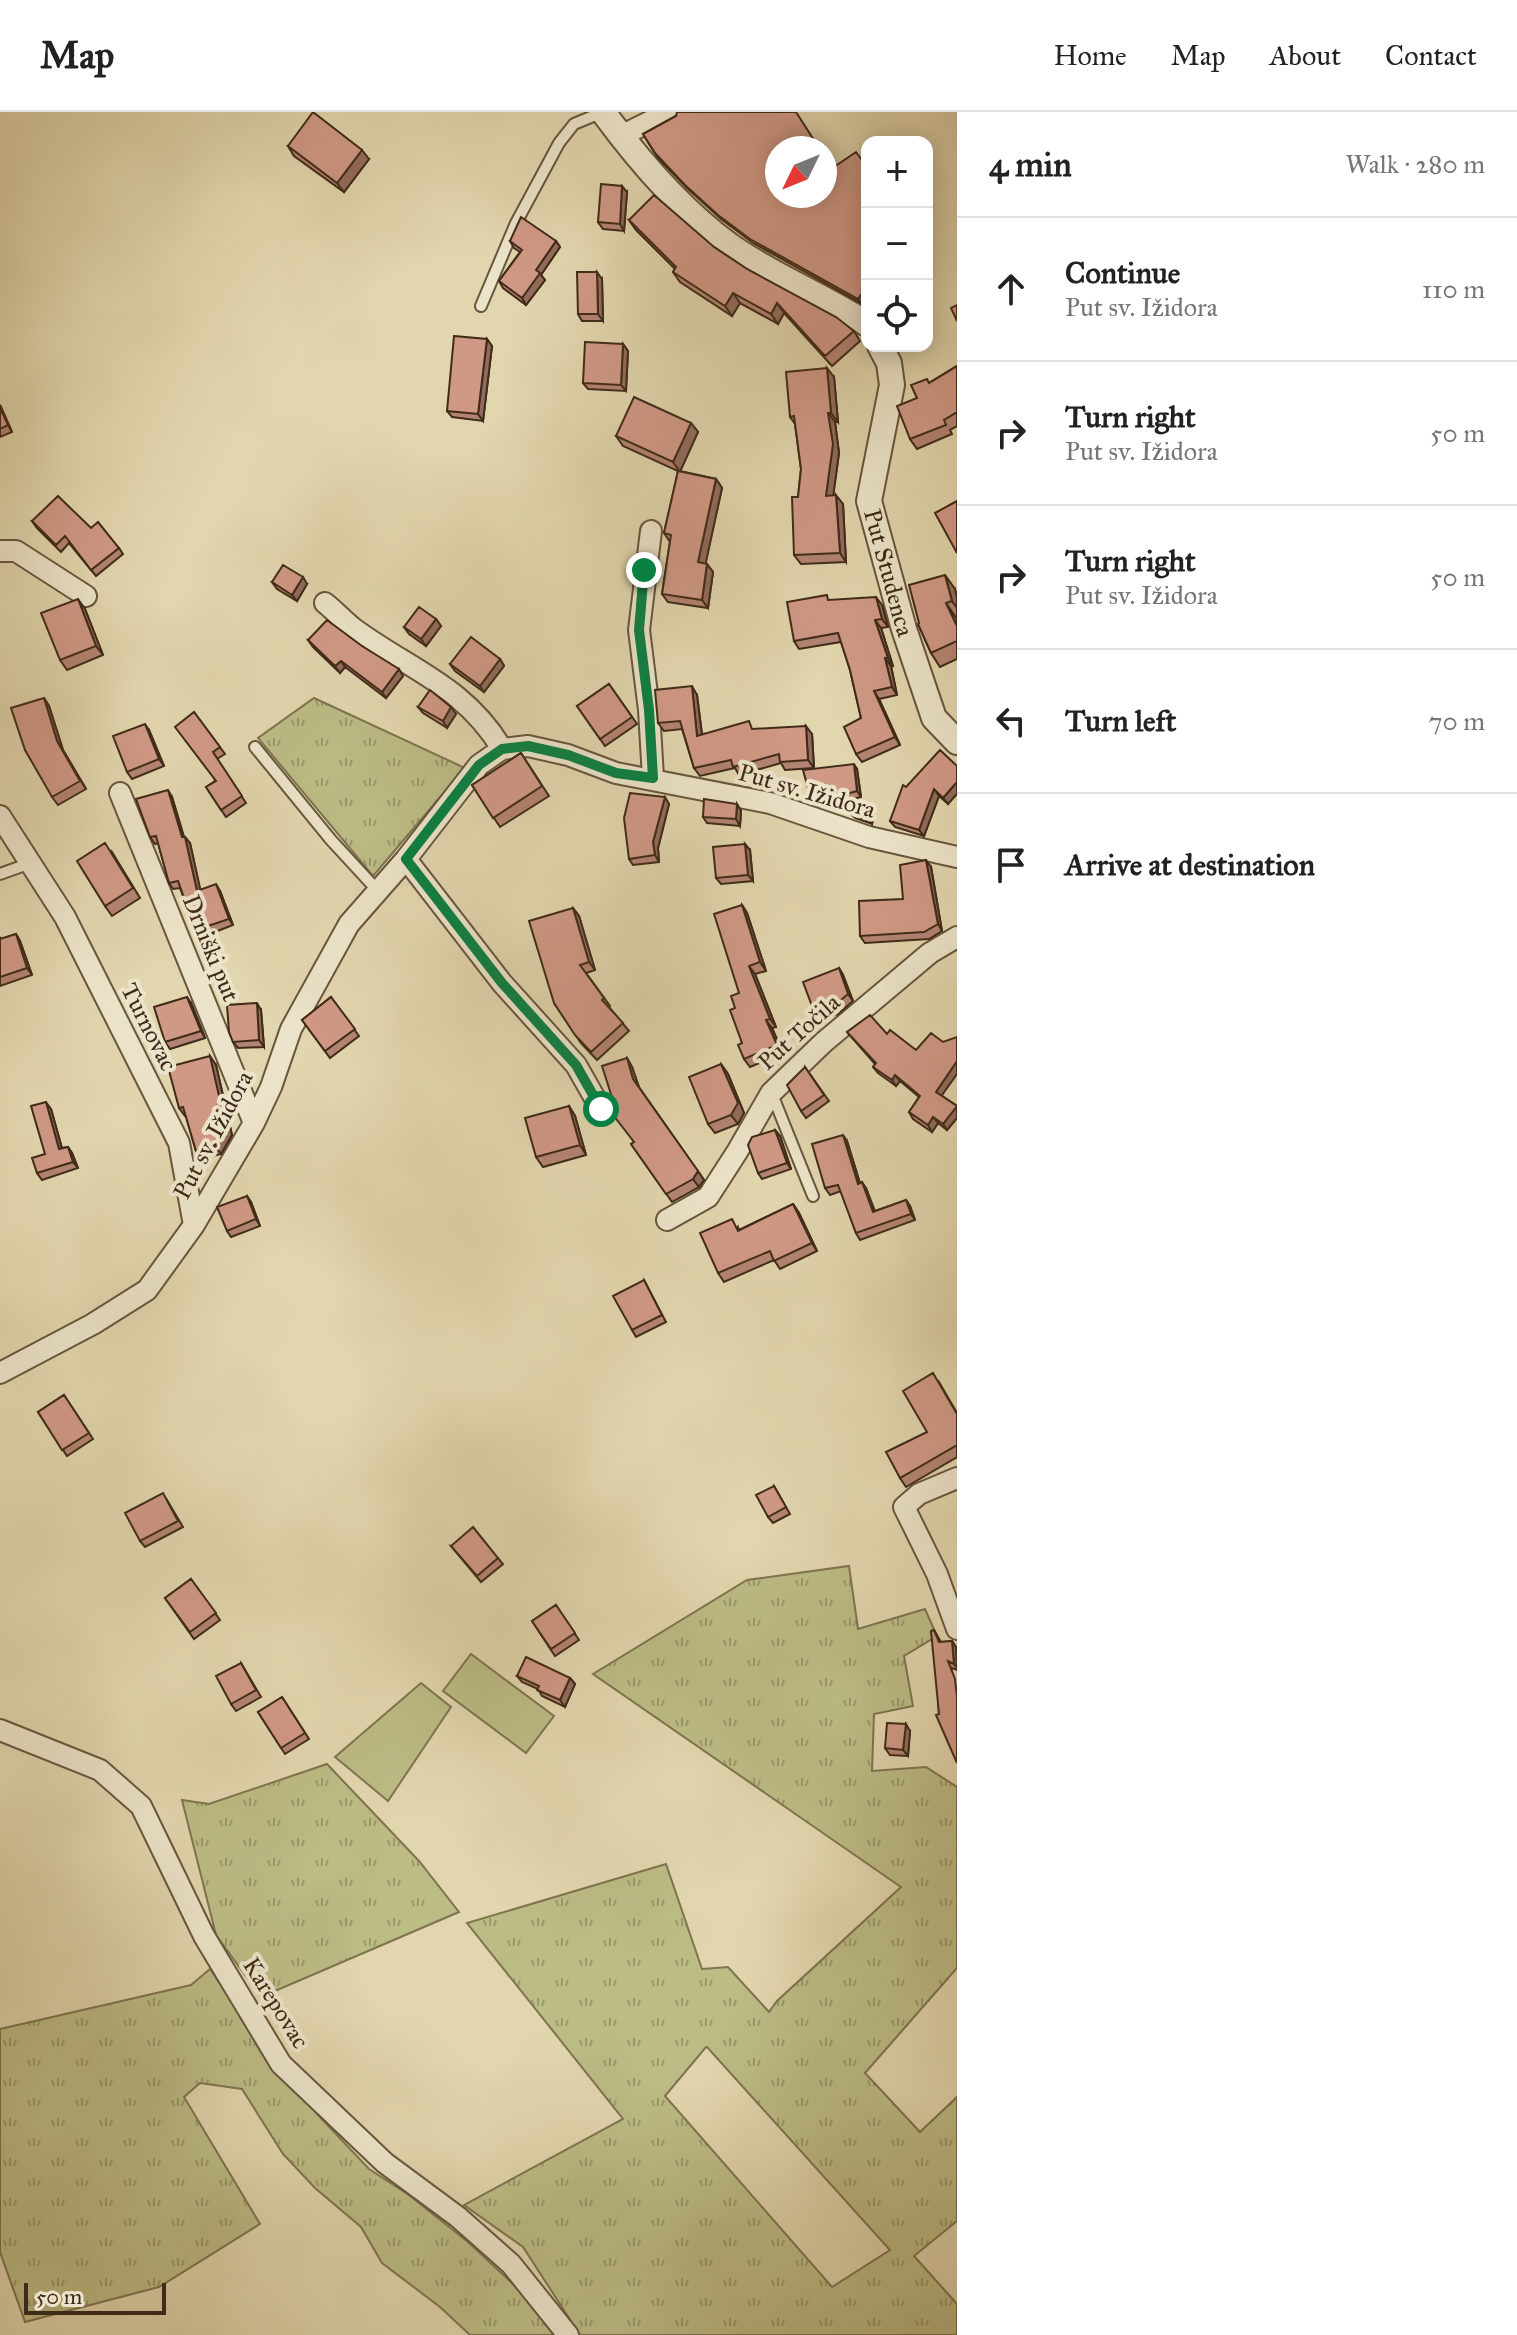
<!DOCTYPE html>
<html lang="en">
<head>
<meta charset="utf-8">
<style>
	:root { --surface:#fff; --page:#f2f2f2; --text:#222; --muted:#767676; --line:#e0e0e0 }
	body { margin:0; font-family:"IM FELL Great Primer",serif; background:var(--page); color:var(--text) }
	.controls { position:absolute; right:24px; top:24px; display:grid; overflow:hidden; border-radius:16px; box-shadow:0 4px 20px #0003 }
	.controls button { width:72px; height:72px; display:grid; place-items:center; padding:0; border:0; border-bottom:2px solid var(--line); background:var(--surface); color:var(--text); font:40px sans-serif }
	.compass { position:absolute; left:765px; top:24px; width:72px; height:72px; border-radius:50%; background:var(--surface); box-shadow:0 4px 20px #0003; rotate:227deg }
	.scale { position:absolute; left:24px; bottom:20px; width:142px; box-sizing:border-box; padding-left:8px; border:4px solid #402b19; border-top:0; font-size:22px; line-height:28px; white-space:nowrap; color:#402b19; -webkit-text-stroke:6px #ece4ca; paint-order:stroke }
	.stop { position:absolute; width:24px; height:24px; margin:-18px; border:6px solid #0b8043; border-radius:50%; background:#fff }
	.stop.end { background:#0b8043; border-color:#fff; box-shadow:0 2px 8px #0008 }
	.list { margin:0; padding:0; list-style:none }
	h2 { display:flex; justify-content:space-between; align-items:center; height:104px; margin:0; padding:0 32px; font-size:34px }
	h2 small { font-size:26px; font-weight:400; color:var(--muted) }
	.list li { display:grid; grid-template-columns:52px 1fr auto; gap:24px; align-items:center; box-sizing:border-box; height:144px; padding:0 32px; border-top:2px solid var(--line) }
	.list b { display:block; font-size:30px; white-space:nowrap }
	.list p { margin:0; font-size:26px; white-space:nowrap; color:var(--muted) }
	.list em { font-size:26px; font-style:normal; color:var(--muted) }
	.icon { flex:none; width:44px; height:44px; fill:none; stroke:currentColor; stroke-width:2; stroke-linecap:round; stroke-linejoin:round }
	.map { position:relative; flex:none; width:957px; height:2223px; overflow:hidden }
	header { display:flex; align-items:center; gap:48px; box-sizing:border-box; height:112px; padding:0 40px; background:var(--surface); border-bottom:2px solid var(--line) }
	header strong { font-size:38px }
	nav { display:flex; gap:44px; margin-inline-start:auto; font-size:28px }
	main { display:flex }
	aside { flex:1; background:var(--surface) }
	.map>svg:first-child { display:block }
</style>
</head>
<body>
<header>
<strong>Map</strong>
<nav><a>Home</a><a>Map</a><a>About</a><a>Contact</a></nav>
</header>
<main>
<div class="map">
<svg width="957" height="2223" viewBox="0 0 957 2223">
	<defs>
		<pattern id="grass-tufts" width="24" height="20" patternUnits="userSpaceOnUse" patternTransform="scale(2)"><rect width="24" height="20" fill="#bcbc85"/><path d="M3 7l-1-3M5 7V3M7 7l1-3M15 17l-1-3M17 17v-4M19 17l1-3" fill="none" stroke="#9a996c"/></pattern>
	</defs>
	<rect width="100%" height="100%" fill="#e2d6ae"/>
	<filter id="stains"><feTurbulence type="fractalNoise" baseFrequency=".0025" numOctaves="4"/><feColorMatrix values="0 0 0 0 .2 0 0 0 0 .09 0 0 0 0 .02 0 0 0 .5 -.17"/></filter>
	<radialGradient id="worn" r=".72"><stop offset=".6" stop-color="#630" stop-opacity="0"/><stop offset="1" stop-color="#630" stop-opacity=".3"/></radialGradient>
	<path fill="url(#grass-tufts)" stroke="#7e744f" stroke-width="2" fill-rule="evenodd" d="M314 586 465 656 373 764 258 626Z
		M849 1454 858 1517 925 1497 937 1524 904 1544 913 1594 874 1602 872 1659 926 1655 957 1675V1856L865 1961 920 2020 957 1985V2109L914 2144 957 2192V2223H580L523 2135 464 2093 623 2007 467 1811 666 1752 702 1857 728 1855 769 1900 777 1889 901 1775 593 1562 747 1468ZM706 1935H707L890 2138 832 2175 665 1984Z
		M327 1652 419 1749 459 1800 261 1885 216 1823 182 1688 209 1692Z
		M210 1857 267 1941 319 2004 369 2057 409 2083 468 2130 529 2187 555 2223H470L440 2195 382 2151 361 2115 315 2076 283 2042 242 1977 200 1971 184 1985 260 2112 159 2175 25 2210 0 2140V1917L191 1873Z"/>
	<path fill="#bcbc85" stroke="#7e744f" stroke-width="2" d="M471 1542 554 1604 526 1641 443 1579Z
		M421 1571 451 1595 388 1689 335 1645Z"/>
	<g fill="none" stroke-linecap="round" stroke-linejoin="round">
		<g stroke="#68563e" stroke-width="14">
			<path id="service" d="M481 194 516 111 559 31 574 12 603 0
				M255 635 331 728 378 779
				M0 762 28 752
				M772 982 813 1084"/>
		</g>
		<g stroke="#68563e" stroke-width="24">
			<path id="minor" d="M621 24 669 0
				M651 419 639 518 649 598 653 666
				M0 439H16L86 484
				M325 491C335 499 343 508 353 516 408 557 465 574 502 637
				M120 681 254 1011
				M0 704 65 805 179 1031 194 1113
				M406 747 502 871 576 953 601 997
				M667 1108 708 1085 737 1040 771 981 824 930 930 841 957 825
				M0 1261 93 1212 147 1178 194 1113 254 1011 271 975 291 917 349 812 406 747 479 653 502 637 528 634 568 643 616 661 770 691 869 725 957 745
				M957 1366 919 1382 904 1395 937 1462 957 1517
				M0 1618 100 1658 141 1694 204 1824 281 1952 385 2051 458 2105 511 2152 568 2223"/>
		</g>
		<g stroke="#68563e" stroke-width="28">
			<g id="tertiary">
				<path d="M603 0C639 49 680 97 729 133 769 162 824 184 867 212"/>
				<path id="s1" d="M880 234 889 251 892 273 869 389 904 517 934 606 957 630"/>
			</g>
		</g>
		<use href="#service" stroke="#ece4ca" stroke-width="10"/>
		<use href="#minor" stroke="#ece4ca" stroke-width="20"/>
		<use href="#tertiary" stroke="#ece4ca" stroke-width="24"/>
	</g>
	<path fill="#b38473" stroke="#402b19" stroke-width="2" d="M676 4 825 84 861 191 753 131 721 107 688 77 657 45 643 22Z
		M288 34 369 47 344 80 294 44Z
		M627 80 624 119 603 117 598 110Z
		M629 108 714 135 747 157 854 219 860 229 832 254 784 201 778 212 740 191 732 204 680 170 673 160 675 157 636 118Z
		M510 129H556L560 135 541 163 545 168 526 193 503 176 499 169 520 140 514 136Z
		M602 167 603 209H582L578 202Z
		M487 227 492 234 483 309 452 305 447 299Z
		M623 232 628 239 626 279 588 277 583 271Z
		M957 254V314L950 318 952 322 917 337 910 327 917 286 929 271Z
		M834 265 838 310H835L839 341 833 383 843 392 846 450 801 452 794 443 798 385 801 357 795 312 790 305Z
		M0 293 12 320 0 325Z
		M691 311 698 320 680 359 716 367 722 376 705 452H707L713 460 708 496 668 490 662 482 670 430 664 421 678 359 623 334 616 324Z
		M32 409 91 416 119 436 123 442 96 464 69 431 61 440 37 416Z
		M272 470 307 472 297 489 277 477Z
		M955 477 957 486V504L956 505 957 507V547L940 555 931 541 918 512Z
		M830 488 882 493 888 515 881 516 893 554H891L897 583 879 587 900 633 862 650 856 642 861 606 850 558 841 530 799 537 794 529Z
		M85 497 103 543 67 558 60 548Z
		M436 507 441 514 426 534 409 522 404 515Z
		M308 528 362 534 403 564 386 586 345 555 340 561 313 535Z
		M500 547 504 554 484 580 455 559 450 552Z
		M609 572 637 612 605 634 577 594Z
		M697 583 702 622 755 617 812 622 814 656 785 658 781 651 739 663 735 656 700 664 694 656 682 617 664 619 658 611Z
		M44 586 49 594 63 638 86 677 58 693 52 685Z
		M418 595 456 602 447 616 423 601Z
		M194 600 225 642 217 647 246 691 226 705 206 675 215 669Z
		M149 618 164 654 132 667 127 660Z
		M521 641 549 684 500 715 472 673Z
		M957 654 948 692 939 684 924 724 895 715 890 709 906 675Z
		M857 657 861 685 822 695 815 693 811 687Z
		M172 685 184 725 190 731 200 778 220 779 233 813 210 822V824L200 825 196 819 180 776 173 777 169 771 158 731 155 732 150 725Z
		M669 692 658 736 659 750 633 753 629 747Z
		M737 692 741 699 740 714 707 711 703 705Z
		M875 699 872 712 855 706 852 703Z
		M750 738 753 769 721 772 716 766Z
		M112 740 140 786 112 804 105 794Z
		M931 755 942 819 929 827 865 831 860 824 903 787Z
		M742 793 747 801 766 859 755 862 776 915 772 916 783 941 750 955 744 947 742 931 735 896 739 881Z
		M573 796 579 804 595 858 586 861 610 894 609 895 629 919 597 948 581 931 554 891Z
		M16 822 20 829 32 863 0 874V825L1 827Z
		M839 856 843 863 853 889 838 902 820 908 815 902Z
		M331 885 359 924 330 946 302 908Z
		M191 891 205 926 170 937 165 930Z
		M261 898 264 935 238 936 233 930Z
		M847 920 957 994V1006L947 1018 938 1011 932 1020 913 1007 909 1000 919 985 900 969 896 974 878 961 873 955 875 952Z
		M627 946 632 955 639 975 704 1068 699 1075 672 1090 631 1032 634 1030 615 995Z
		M721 952 728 962 744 1001 738 1012 715 1021 708 1012Z
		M216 953 232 1023 221 1042 201 1047 196 1039 186 1004H185L179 996Z
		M805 955 829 989 806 1006 801 999Z
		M569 994 575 1004 586 1043 543 1055 536 1045Z
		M51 997 62 1036 68 1035 72 1041 78 1056 42 1068 37 1061 45 1042Z
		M775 1018 780 1024 791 1057 762 1067 758 1061Z
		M847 1029 860 1071 866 1076 875 1099 906 1088 910 1094 915 1108 860 1128 856 1121 841 1079 830 1083 825 1076Z
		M247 1084 251 1090 260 1114 231 1125 227 1119Z
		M793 1092 799 1101 817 1139 780 1157 774 1148 724 1170 718 1161 738 1115 739 1118Z
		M644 1168 666 1210 636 1225 632 1218Z
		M939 1270 957 1301V1345L906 1375 900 1366 927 1320Z
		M64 1283 93 1327 67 1344 38 1300Z
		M774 1374 790 1402 773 1411 768 1405Z
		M167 1388 183 1415 145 1435 140 1429Z
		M451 1434 498 1446 503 1452 481 1470Z
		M191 1467 220 1508 194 1527 165 1486Z
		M556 1493 579 1528 555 1544 532 1509Z
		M934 1518 941 1530 952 1529 956 1535 957 1543V1558L952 1556 939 1602Z
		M241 1551 261 1585 236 1599 231 1592Z
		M517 1564 570 1566 575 1572 565 1595 542 1584 538 1577 522 1570Z
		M282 1585 309 1627 285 1642 258 1600Z
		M910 1619 908 1644 890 1643 885 1636Z"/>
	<path fill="#926b5e" stroke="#402b19" stroke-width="2" d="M362 38 369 47 344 80 337 71Z
		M622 74 627 80 624 119 620 112Z
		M556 129 560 135 541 163 545 168 526 193 522 186 536 158Z
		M597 160 602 167 603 209 598 202Z
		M867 174V182L861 191 858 187Z
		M733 181 740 191 732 204 725 194Z
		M777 191 784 201 778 212 771 202Z
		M487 227 492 234 483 309 478 302Z
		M623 232 628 239 626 279 621 273Z
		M827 256 834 265 838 310 831 301Z
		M0 293 12 320 8 313 0 296Z
		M828 301 835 310 839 341 832 393 826 384Z
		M691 311 698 320 680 360 673 350Z
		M716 367 722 376 704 459 698 450Z
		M836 383 843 392 846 450 840 441Z
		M707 452 713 460 708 496 702 488Z
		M945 463 955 477 957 486V496L952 489Z
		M303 465 307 472 297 489 292 483Z
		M876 485 882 493 888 515 882 507Z
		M78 487 85 497 103 543 96 534Z
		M946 491 957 507V514Z
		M436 507 441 514 426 534 421 527Z
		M875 508 881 516 893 554 888 546Z
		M885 546 891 554 897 583 892 575Z
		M500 547 504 554 484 580 480 574Z
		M341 549 345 555 340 561 335 554Z
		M399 557 403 564 386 586 382 580Z
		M692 574 697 583 703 632 697 624Z
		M874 579 879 587 900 633 895 625Z
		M44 586 49 594 63 638 86 677 57 629Z
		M451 595 456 602 447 616 443 609Z
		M145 612 149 618 164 654 159 647Z
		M806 614 812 622 814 656 808 648Z
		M854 652 857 657 861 685 857 679Z
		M957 670V682L948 692 943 686Z
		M934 677 939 684 924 724 919 718Z
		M168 678 172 685 186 732 182 725Z
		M665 685 669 692 658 736 659 750 655 743 653 730Z
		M737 692 741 699 740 714 736 707Z
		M873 695 875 699 872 712 870 709Z
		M185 725 190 731 202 785 197 779Z
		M745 732 750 738 753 769 748 763Z
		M926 748 931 755 942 819 938 812Z
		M216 772 220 779 233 813 229 807Z
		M742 793 747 801 766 859 760 850Z
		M573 796 579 804 595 858 589 850Z
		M16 822 20 829 32 863 27 856Z
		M749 854 755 862 776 915 770 907Z
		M839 856 843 863 853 889 848 882Z
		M187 885 191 891 205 926 201 919Z
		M257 891 261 898 264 935 259 928Z
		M766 908 772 916 783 941 777 933Z
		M210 944 216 953 232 1023 221 1042 215 1034Z
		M627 946 632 955 639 975 633 967Z
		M957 949V962L940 986 936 980Z
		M721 952 728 962 744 1001 738 1012 731 1003Z
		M895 963 900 969 896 974 892 968Z
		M46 990 51 997 64 1044 59 1037Z
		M569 994 575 1004 586 1043 580 1033Z
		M957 994V1006L947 1018 943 1012Z
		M933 1005 938 1011 932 1020 928 1013Z
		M775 1018 780 1024 791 1057 787 1051Z
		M843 1023 847 1029 862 1078 858 1072Z
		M68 1035 72 1041 78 1056 73 1050Z
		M698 1059 704 1068 699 1075 693 1067Z
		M862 1070 866 1076 877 1106 873 1100Z
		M247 1084 251 1090 260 1114 256 1107Z
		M906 1088 910 1094 915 1108 911 1102Z
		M793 1092 799 1101 817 1139 812 1131Z
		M952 1529 956 1535 957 1556 954 1552Z
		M570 1566 575 1572 565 1595 560 1588Z
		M906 1612 910 1619 908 1644 903 1638Z"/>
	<path fill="#d09986" stroke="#402b19" stroke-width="2" d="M313 0 362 38 337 71 288 34Z
		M677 0H796L819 36H777V84H825V46L831 57 856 40 867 55V174L858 187 750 127 718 103 685 73 655 41 643 22 676 4Z
		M601 72 622 74 620 112 598 110Z
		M654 83 714 135 747 157 836 205 854 219 825 244 777 191 771 202 733 181 725 194 673 160 676 155 629 108Z
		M521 105 556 129 536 158 540 161 522 186 499 169 522 138 510 129Z
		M577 160H597L598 202H578Z
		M957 193V209L951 196Z
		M454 224 487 227 478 302 447 299Z
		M585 230 623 232 621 273 583 271Z
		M957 254V300L944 308 946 313 910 327 897 294 917 286 911 273 927 267 929 271Z
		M827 256 831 301H828L833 332 826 384 836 383 840 441 794 443 792 385H798L801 357 794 304 790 305 786 260Z
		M634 285 691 311 673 350 616 324Z
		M0 296 8 313 0 317Z
		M678 359 716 367 698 450 707 452 702 488 662 482 671 423 664 421Z
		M58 384 91 416 98 410 119 436 91 458 65 424 56 433 32 409Z
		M957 389V441L935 401Z
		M283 453 303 465 292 483 272 470Z
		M945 463 952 489 946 491 957 514V529L931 541 918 512 919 511 909 473Z
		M827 483 828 488 876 485 882 507 875 508 888 546H885L892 575 874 579 895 625 856 642 844 615 861 606 850 558 838 521 794 529 787 490Z
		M78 487 96 534 60 548 41 501Z
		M419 495 436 507 421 527 404 515Z
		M327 508 362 534 399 557 382 580 341 549 335 554 308 528Z
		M471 525 500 547 480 574 450 552Z
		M609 572 632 605 600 627 577 594Z
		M692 574 697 624 749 609 752 617 806 614 808 648 780 650 779 642 733 655 731 648 694 656 680 609 658 611 655 578Z
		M430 578 451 595 443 609 418 595Z
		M44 586 57 629 80 669 52 685 25 638 11 596Z
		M194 600 220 635 213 640 242 684 221 698 206 675 216 669 175 615Z
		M145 612 159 647 127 660 113 624Z
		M940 638 957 654V670L943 686 934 677 919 718 890 709 903 673 906 675Z
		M521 641 542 674 493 706 472 673Z
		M854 652 857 679 819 690 811 687 803 658Z
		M168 678 182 725H185L197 779 216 772 229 807 205 815 206 818 196 819 178 769 169 771 156 724 150 725 136 687Z
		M630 681 665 685 653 730 655 743 629 747 624 706Z
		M704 687 737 692 736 707 703 705Z
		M855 691 873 695 870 709 852 703Z
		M105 731 133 776 105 794 77 749Z
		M745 732 748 763 716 766 713 735Z
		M926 748 938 812 924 820 860 824 859 789 903 787 900 753Z
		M742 793 760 850 749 854 770 907 766 908 777 933 744 947 738 933 742 931 730 898 735 896 731 884 739 881 714 802Z
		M573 796 589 850 580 853 604 886 602 888 623 911 591 940 575 923 554 891 529 809Z
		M16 822 27 856 0 865V827Z
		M839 856 848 882 833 895 815 902 803 870Z
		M187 885 201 919 165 930 154 895Z
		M331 885 355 917 325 939 302 908Z
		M257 891 259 928 233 930 229 920 227 893Z
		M870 903 887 922 890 918 916 938 931 921 943 930 957 925V949L936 980 957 994 943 1012 933 1005 928 1013 909 1000 920 984 895 963 892 968 873 955 876 951 847 920Z
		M210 944 226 1015 215 1034 196 1039 183 995 179 996 168 955Z
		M627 946 633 967 698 1059 693 1067 666 1082 631 1032 634 1030 610 999 615 995 602 954Z
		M721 952 738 991 731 1003 708 1012 689 965Z
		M805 955 824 983 801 999 787 973Z
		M46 990 59 1037 68 1035 73 1050 37 1061 32 1046 45 1042 31 994Z
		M569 994 580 1033 536 1045 525 1006Z
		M775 1018 787 1051 758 1061 748 1033 752 1025Z
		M843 1023 858 1072 862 1070 873 1100 906 1088 911 1102 856 1121 838 1073 825 1076 812 1032Z
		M247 1084 256 1107 227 1119 217 1095Z
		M793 1092 812 1131 774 1149 770 1139 718 1161 700 1121 732 1107 738 1119Z
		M644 1168 662 1203 632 1218 613 1184Z
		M933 1261 957 1302V1333L900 1366 886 1340 927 1320 903 1279Z
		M64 1283 89 1321 62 1338 38 1300Z
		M774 1374 786 1395 768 1405 756 1383Z
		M163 1381 178 1409 140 1429 125 1401Z
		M473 1415 498 1446 477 1464 451 1434Z
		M191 1467 216 1501 190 1520 165 1486Z
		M556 1493 575 1521 551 1537 532 1509Z
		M934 1518 939 1530 952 1529 954 1552 948 1549 955 1567 957 1585V1651L936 1603 939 1602 931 1519Z
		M526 1545 570 1566 560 1588 537 1578 539 1574 517 1564Z
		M241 1551 256 1578 231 1592 216 1564Z
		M282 1585 305 1621 281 1636 258 1600Z
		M887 1611 906 1612 903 1638 885 1636Z"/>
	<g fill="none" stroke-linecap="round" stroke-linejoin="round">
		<path stroke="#0b8043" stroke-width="10" d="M601 997 576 953 502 871 406 747 479 653 502 637 528 634 568 643 616 661 653 666 649 598 639 518 644 458"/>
	</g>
	<g text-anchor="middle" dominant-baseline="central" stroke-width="8" stroke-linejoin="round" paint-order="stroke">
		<g font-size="24" fill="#402b19" stroke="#ece4ca">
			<text stroke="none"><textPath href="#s1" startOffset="234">Put Studenca</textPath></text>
			<text transform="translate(807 679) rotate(16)">Put sv. Ižidora</text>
			<text transform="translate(211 836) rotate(68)">Drniški put</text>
			<text transform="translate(149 915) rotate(63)">Turnovac</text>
			<text transform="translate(799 920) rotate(-42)">Put Točila</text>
			<text transform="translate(213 1023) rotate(-62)">Put sv. Ižidora</text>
			<text transform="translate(276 1891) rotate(58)">Karepovac</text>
		</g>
	</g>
	<rect width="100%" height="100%" filter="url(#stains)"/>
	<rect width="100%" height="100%" fill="url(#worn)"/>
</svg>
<div class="controls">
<button>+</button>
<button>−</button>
<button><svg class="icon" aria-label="locate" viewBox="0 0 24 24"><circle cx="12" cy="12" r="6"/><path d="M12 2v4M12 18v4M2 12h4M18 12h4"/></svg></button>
</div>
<svg class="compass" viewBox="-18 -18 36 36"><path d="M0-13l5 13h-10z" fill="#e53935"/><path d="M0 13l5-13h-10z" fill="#767676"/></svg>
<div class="scale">50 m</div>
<div class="stop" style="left:601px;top:997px"></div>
<div class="stop end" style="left:644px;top:458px"></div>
</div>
<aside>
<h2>4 min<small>Walk · 280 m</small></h2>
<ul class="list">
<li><svg class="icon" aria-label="ahead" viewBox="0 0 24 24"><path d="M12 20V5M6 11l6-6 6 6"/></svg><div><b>Continue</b><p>Put sv. Ižidora</p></div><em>110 m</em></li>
<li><svg class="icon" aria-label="right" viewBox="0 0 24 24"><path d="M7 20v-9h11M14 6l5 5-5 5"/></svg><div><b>Turn right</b><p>Put sv. Ižidora</p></div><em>50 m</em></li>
<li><svg class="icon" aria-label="right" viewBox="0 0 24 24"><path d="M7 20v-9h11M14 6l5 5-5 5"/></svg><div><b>Turn right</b><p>Put sv. Ižidora</p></div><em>50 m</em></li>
<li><svg class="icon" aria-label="left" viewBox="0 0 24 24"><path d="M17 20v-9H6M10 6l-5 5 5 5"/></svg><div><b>Turn left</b></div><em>70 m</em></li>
<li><svg class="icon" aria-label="arrive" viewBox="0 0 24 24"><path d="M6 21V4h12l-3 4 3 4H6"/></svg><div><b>Arrive at destination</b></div></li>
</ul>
</aside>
</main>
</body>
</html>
